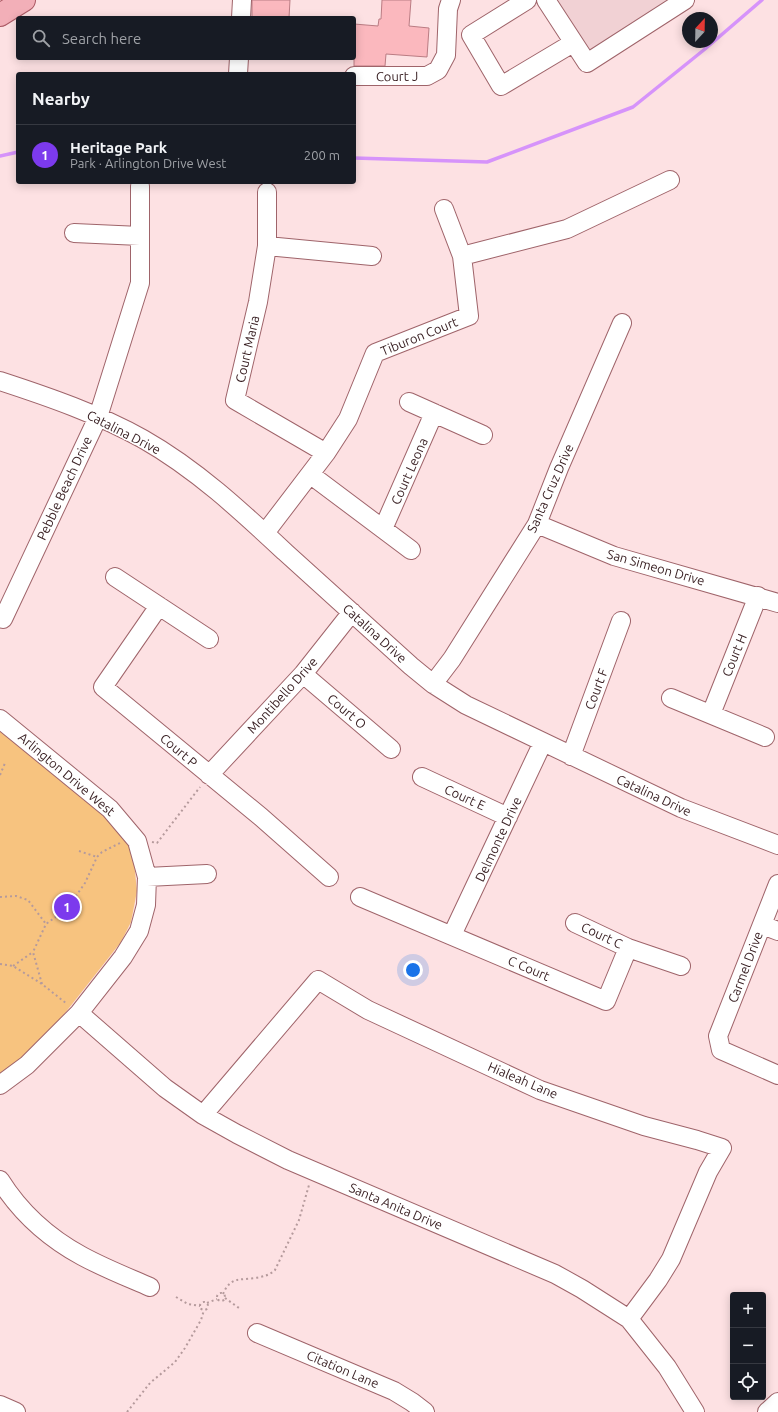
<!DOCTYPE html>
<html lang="en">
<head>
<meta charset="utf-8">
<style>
	:root { --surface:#171b24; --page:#20242c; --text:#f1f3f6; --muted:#9ea1a6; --line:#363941; --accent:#7c3aed }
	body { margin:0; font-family:Ubuntu,sans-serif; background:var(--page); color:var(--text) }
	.controls { position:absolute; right:12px; bottom:12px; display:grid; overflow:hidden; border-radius:4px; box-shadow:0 2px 10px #0003 }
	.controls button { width:36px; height:36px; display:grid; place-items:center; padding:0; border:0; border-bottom:1px solid var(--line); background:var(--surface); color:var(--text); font:20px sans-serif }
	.compass { position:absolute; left:682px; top:12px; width:36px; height:36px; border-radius:50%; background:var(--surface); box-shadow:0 2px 10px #0003; rotate:22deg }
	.you { position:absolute; left:413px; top:970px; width:14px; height:14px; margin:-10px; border:3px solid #fff; border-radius:50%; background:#1a73e8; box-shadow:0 0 0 6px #1a73e833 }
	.badge { display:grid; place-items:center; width:26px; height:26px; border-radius:50%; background:var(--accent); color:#fff; font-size:13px; font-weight:700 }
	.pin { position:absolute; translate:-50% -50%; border:2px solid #fff; box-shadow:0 1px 4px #0006 }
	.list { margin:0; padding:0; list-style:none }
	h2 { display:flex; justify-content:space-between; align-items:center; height:52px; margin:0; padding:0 16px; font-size:17px }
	h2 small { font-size:13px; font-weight:400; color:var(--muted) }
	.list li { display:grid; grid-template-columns:26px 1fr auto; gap:12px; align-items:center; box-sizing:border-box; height:60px; padding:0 16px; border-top:1px solid var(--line) }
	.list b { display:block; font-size:15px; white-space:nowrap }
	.list p { margin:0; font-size:13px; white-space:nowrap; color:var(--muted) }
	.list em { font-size:13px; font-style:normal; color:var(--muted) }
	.icon { flex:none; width:22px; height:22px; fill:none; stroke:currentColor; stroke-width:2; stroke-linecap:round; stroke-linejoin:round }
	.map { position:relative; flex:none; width:778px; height:1412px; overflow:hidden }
	.search { position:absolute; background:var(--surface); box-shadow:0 2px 10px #0003; left:16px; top:16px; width:340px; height:44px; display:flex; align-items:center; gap:10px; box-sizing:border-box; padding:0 14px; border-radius:4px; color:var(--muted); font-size:15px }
	.panel { position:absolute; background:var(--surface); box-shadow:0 2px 10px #0003; left:16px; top:72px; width:340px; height:112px; border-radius:4px }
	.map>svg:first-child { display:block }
</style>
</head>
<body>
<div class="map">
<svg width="778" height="1412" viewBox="0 0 778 1412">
	<rect width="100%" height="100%" fill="#fde1e3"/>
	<path fill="#f1d1d4" d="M558 0H677L592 54Z"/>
	<path fill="#f7c37f" d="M0 727 92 802 127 841 134 862 137 891 131 922 121 942 43 1041 0 1076Z"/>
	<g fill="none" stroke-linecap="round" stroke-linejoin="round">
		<path stroke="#d693fa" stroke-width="3.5" d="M0 156 18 152
			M354 158 487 162 633 107 705 49 762 0"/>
	</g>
	<path fill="#fbb8be" stroke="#ba7c83" d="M252 0H290L289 18H252Z
		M382 0H411L409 26 429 28 427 57 386 54 385 66H354V24L378 26 379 19H381Z"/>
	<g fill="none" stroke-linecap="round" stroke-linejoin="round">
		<g stroke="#9f646a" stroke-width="20">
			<path id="minor" d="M527 0 471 35 501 86 573 43
				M546 0 587 63 685 0
				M241 18 242 0
				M238 74 239 58
				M354 76H427L438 70 446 55 448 9 451 0
				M267 192V246L258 302 235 400 326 453
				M74 233 140 236
				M267 246 372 256
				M462 256 567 229 670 180
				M0 381C49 397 98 414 143 439 196 469 241 511 285 552 327 590 369 628 411 666L433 684 466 705 681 808 778 845
				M409 402 483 435
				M311 475 411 550
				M537 524 614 556 778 603
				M383 529 434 413
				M265 533 326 453 348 419 375 353 469 316 462 256 444 209
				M115 577 209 639
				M159 606 103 687 261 817 329 877
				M0 618 3 619 98 417 140 283V186
				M303 674 391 749
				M433 684 452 659 537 524 559 468 622 323
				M671 698 765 737
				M711 714 758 596
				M0 719 110 809 137 841 147 877 146 905 139 931 123 957 79 1013 27 1065 0 1085
				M571 756 621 621
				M209 775 303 674 352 612
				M422 777 508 817
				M147 877 207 874
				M778 884 718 1036 721 1050 778 1075
				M360 897 606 1001 628 948
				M575 923 628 948 681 966
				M762 925 778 931
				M452 935 543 742
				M79 1013 165 1088 203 1115 237 1134 288 1160 555 1274 582 1289 629 1319 667 1367 695 1412
				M203 1115 318 980 368 1010 540 1090 644 1126 697 1140 722 1148 708 1172 671 1259 658 1280 629 1319
				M0 1180C20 1212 49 1238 82 1256 104 1268 127 1277 150 1287
				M257 1333 394 1391 412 1402 425 1412
				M0 1405 16 1412
				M767 1412 778 1402"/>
		</g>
		<g stroke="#ab5964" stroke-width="24">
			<path id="major" d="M0 15 24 0"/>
		</g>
		<path stroke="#b59a9c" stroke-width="2" stroke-dasharray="2 3" stroke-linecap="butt" d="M0 775 5 763
			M152 842 157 843 200 787
			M79 851 97 857
			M0 897 16 896 28 900 46 924
			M0 964 13 966 42 984 67 1004
			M13 966 33 952
			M42 984 33 952 46 924 57 916 71 903 85 883 97 857 102 852 120 843
			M217 1297a4 4 0 1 1 8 0a4 4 0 1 1-8 0Z
			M223 1294C226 1287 229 1283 236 1280 249 1278 266 1279 275 1270L299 1220 309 1185
			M176 1297 188 1304 200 1306
			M225 1298 239 1308
			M200 1306a4 4 0 1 1 8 0a4 4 0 1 1-8 0Z
			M207 1303 217 1299
			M127 1412 150 1383 175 1362 185 1348 201 1320 204 1310"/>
		<use href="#minor" stroke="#fff" stroke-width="18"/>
		<use href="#major" stroke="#f2afb8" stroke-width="22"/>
	</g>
	<g text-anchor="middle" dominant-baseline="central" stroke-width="3" stroke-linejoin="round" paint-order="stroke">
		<g font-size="13" fill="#361d20" stroke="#fff">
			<text transform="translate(397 76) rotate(-1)">Court J</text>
			<text transform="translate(419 336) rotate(-22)">Tiburon Court</text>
			<text transform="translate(247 349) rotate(-77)">Court Maria</text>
			<text transform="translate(124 432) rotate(27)">Catalina Drive</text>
			<text transform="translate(409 471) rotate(-66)">Court Leona</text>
			<text transform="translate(64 488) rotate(-65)">Pebble Beach Drive</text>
			<text transform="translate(550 488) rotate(-66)">Santa Cruz Drive</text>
			<text transform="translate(656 567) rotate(16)">San Simeon Drive</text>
			<text transform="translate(375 633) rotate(42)">Catalina Drive</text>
			<text transform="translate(734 655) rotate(-68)">Court H</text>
			<text transform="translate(596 689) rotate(-70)">Court F</text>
			<text transform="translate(282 695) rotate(-48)">Montibello Drive</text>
			<text transform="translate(347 711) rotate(40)">Court O</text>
			<text transform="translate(179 750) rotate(40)">Court P</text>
			<text transform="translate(67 774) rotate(40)">Arlington Drive West</text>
			<text transform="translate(654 795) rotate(25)">Catalina Drive</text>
			<text transform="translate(465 797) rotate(25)">Court E</text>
			<text transform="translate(498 839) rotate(-65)">Delmonte Drive</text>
			<text transform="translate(602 935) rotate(25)">Court C</text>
			<text transform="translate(745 967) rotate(-69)">Carmel Drive</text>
			<text transform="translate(529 968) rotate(23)">C Court</text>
			<text transform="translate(523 1080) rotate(23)">Hialeah Lane</text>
			<text transform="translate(396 1206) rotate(23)">Santa Anita Drive</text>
			<text transform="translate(343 1369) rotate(23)">Citation Lane</text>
		</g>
	</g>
</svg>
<div class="controls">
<button>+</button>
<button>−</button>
<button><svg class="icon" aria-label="locate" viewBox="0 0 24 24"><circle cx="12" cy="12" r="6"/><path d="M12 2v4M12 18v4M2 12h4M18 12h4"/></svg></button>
</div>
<svg class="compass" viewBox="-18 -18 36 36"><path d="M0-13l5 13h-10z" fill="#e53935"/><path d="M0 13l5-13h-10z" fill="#9ea1a6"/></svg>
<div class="you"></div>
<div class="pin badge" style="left:67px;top:907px">1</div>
<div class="search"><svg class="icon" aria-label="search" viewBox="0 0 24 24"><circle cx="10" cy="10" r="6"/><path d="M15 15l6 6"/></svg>Search here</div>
<section class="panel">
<h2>Nearby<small></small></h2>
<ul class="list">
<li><span class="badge">1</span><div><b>Heritage Park</b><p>Park · Arlington Drive West</p></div><em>200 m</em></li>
</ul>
</section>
</div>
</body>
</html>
